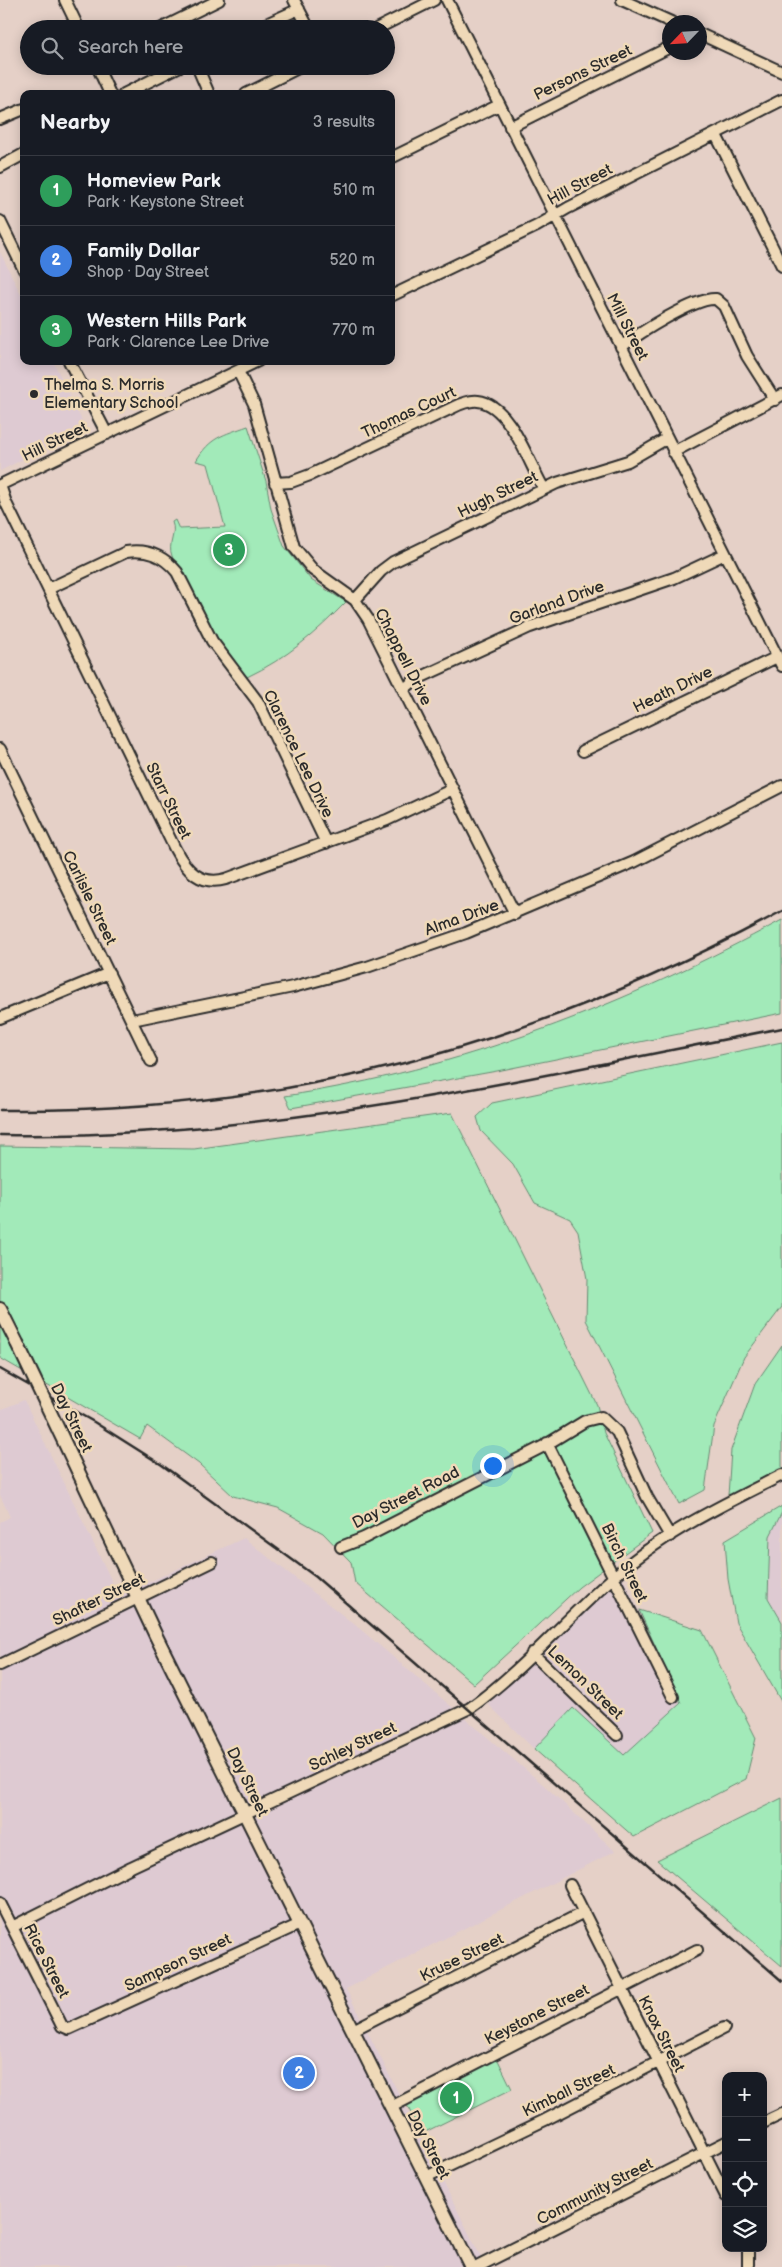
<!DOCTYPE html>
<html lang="en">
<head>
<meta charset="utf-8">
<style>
	:root { --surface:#171b24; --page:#20242c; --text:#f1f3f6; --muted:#9ea1a6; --line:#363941; --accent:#0b8043 }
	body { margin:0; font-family:"Balsamiq Sans",sans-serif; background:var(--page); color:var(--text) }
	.controls { position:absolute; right:15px; bottom:15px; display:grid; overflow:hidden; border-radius:10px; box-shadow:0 2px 12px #0003 }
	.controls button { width:45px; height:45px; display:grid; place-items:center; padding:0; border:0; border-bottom:1px solid var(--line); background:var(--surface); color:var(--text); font:25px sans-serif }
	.compass { position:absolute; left:662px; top:15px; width:45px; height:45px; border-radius:50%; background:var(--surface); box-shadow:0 2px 12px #0003; rotate:245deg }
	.you { position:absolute; left:492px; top:1465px; width:18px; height:18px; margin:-12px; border:4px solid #fff; border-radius:50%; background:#1a73e8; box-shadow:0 0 0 8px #1a73e833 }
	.badge { display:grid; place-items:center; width:32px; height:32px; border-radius:50%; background:var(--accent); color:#fff; font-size:16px; font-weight:700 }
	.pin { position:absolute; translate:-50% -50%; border:2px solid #fff; box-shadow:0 1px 5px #0006 }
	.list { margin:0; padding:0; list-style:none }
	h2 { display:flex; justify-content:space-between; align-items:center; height:65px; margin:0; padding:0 20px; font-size:21px }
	h2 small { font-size:16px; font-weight:400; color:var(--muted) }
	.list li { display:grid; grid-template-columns:32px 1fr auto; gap:15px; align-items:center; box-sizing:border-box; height:70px; padding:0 20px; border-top:1px solid var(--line) }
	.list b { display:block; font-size:19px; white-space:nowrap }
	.list p { margin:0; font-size:16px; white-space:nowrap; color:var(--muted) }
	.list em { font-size:16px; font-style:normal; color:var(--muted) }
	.icon { flex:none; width:28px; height:28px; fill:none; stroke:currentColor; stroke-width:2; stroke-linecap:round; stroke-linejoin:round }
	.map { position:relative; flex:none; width:782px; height:2267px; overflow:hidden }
	.search { position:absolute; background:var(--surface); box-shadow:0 2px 12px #0003; left:20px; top:20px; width:375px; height:55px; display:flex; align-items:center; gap:12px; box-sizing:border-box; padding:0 18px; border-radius:28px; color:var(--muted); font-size:19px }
	.panel { position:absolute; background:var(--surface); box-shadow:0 2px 12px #0003; left:20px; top:90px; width:375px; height:275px; border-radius:10px }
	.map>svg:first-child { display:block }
</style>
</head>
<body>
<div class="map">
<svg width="782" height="2267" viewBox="0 0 782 2267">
	<rect width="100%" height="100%" fill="#e5d0c7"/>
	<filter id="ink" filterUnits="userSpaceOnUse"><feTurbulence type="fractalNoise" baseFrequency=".02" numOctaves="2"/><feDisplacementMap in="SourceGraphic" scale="10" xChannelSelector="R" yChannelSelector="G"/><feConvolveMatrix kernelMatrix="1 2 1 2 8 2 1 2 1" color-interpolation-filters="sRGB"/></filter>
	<g filter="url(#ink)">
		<path fill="#decad2" d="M0 252 24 301V361H53L85 427 0 471Z
			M24 1400 119 1596 244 1538 359 1628 546 1787 615 1851 346 1989 486 2267H0V1522L10 1517 0 1495V1410Z
			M782 1512V1622L768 1598 770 1536Z
			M623 1577 681 1703 624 1756 574 1708 534 1749 488 1704Z"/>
		<path fill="#a2eab9" stroke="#668a72" d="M248 426 266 481 271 509 284 546 311 580 346 602C316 633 287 658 247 677 220 649 205 617 187 583 183 574 175 565 172 556 167 544 177 534 172 522L175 520 179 529 225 527 208 464 196 461C210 437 223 435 248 426Z
			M782 920V1013L497 1071 291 1108 285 1096C460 1070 627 1004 782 920Z
			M782 1042V1307L744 1357 714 1426 705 1490 679 1504 586 1320 587 1279 578 1231 570 1219 535 1203 513 1164 481 1131 477 1117 492 1103Z
			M452 1113 597 1405 604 1433 652 1533 579 1587 474 1684 355 1583 351 1562 323 1533 278 1508 233 1496 199 1464 147 1426 140 1439 0 1358V1146L194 1149Z
			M782 1345V1468L728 1496 731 1450 755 1384Z
			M782 1506V1512L770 1536 768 1598 782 1622V1703L736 1623 728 1579 725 1540Z
			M639 1610 702 1630 756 1738 746 1779 634 1837 534 1749 573 1708 624 1755 681 1703Z
			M782 1798V1966L657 1860Z
			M497 2058 512 2089 421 2134 407 2105Z"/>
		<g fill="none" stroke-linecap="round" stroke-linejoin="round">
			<g stroke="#2b2b2b" stroke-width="14">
				<path id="minor" d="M65 0 79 29
					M294 0 309 29
					M447 0 782 666
					M622 0 671 22
					M160 29 219 0
					M255 29 299 9
					M376 29 434 0
					M700 34 782 72
					M97 66 110 94
					M197 66 209 94
					M124 94 180 66
					M246 94 302 66
					M0 119 24 109
					M510 127 670 47
					M716 135 782 266
					M391 158 499 105
					M0 167 24 154
					M0 221 24 270
					M391 296 537 226 568 208 782 100
					M621 347C638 334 695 297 716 299L724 306 747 356 775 400
					M69 361 107 434
					M238 371 254 404 294 547 313 570 355 600 368 619 515 914
					M673 452 782 395
					M275 483 291 482 310 475 452 408C460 404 469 400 478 401 510 404 529 464 544 489
					M0 485 6 503 175 849C186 870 200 886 226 879L387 820 453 789
					M0 485 258 361
					M48 589 126 552C147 549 163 555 177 572L212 641 258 702 326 843
					M355 600 381 571 393 562 557 483 628 461 666 439
					M404 689 415 680 530 627 674 578 725 554
					M0 749 151 1061
					M583 751 777 657
					M0 1018 109 973
					M132 1020 293 987 367 967 466 933 634 862 782 786
					M547 1443 673 1697
					M341 1547 364 1538 544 1446 585 1421 601 1417 617 1432 647 1497 670 1536
					M532 1653 617 1735
					M0 1665 212 1562
					M570 1885 726 2196
					M0 1903 59 2020 62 2026 69 2029 300 1924
					M12 1927 131 1867 470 1708C523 1670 566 1618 616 1575 664 1532 725 1504 782 1475
					M353 2030 584 1912
					M391 2107 697 1950
					M763 2123 782 2114
					M426 2177 545 2120 724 2028
					M477 2267 726 2142
					M748 2267V2248"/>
			</g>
			<g stroke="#2b2b2b" stroke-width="16">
				<path id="major" d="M0 1309 17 1343
					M59 1431 156 1636 471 2267"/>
			</g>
			<use href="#minor" stroke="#efd9b8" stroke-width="10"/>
			<use href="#major" stroke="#efd9b8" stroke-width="12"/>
			<path stroke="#2b2b2b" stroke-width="2.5" d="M0 1110C287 1113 530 1048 782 911
				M0 1135C267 1140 522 1079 782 1028
				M0 1369 94 1422 162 1465 316 1577 782 1981"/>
			<g stroke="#2b2b2b" stroke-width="16" stroke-linecap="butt">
				<path id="major-bridge" d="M17 1343 59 1431"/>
			</g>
			<use href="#major-bridge" stroke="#efd9b8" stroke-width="12"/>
		</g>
	</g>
	<circle fill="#2b2b2b" stroke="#efd9b8" stroke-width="2" cx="34" cy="394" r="5"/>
	<g text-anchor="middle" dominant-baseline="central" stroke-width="5" stroke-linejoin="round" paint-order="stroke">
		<g font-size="16" fill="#2b2b2b" stroke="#efd9b8">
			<text transform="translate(583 73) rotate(-26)">Persons Street</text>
			<text transform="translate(580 185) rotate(-28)">Hill Street</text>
			<text transform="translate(627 327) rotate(63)">Mill Street</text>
			<text transform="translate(409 413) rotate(-25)">Thomas Court</text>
			<text transform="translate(55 442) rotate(-26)">Hill Street</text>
			<text transform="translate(498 495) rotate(-26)">Hugh Street</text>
			<text transform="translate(557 603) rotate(-20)">Garland Drive</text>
			<text transform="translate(403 657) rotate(63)">Chappell Drive</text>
			<text transform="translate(673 690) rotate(-26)">Heath Drive</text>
			<text transform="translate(298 754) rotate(64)">Clarence Lee Drive</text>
			<text transform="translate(168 801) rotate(64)">Starr Street</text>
			<text transform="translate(89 898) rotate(64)">Carlisle Street</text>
			<text transform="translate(462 918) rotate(-20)">Alma Drive</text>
			<text transform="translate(71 1418) rotate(64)">Day Street</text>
			<text transform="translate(406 1498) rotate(-27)">Day Street Road</text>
			<text transform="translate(624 1563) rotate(64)">Birch Street</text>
			<text transform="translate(99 1600) rotate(-26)">Shafter Street</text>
			<text transform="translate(585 1683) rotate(44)">Lemon Street</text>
			<text transform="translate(353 1747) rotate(-25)">Schley Street</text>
			<text transform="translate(247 1782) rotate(64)">Day Street</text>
			<text transform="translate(462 1958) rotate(-26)">Kruse Street</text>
			<text transform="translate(46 1961) rotate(63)">Rice Street</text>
			<text transform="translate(178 1963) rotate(-25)">Sampson Street</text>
			<text transform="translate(537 2015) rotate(-27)">Keystone Street</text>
			<text transform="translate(661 2034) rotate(63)">Knox Street</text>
			<text transform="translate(569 2091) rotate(-26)">Kimball Street</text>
			<text transform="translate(428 2145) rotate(63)">Day Street</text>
			<text transform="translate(595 2192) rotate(-27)">Community Street</text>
		</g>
		<g font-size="16" fill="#2b2b2b" stroke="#efd9b8" text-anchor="start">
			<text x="44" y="385">Thelma S. Morris<tspan x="44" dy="18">Elementary School</tspan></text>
		</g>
	</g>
</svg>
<div class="controls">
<button>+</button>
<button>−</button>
<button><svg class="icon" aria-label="locate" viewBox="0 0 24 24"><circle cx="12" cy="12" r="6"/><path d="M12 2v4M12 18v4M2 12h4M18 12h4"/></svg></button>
<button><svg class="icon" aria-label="layers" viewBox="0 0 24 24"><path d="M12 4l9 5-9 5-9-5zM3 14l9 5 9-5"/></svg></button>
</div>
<svg class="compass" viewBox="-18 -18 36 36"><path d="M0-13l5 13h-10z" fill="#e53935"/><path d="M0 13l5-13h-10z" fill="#9ea1a6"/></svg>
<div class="you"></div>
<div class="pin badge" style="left:456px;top:2098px;background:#2e9e5b">1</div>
<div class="pin badge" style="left:299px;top:2073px;background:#3f7fe0">2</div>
<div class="pin badge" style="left:229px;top:550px;background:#2e9e5b">3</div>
<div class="search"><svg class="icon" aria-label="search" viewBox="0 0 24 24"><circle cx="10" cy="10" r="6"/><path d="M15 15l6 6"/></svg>Search here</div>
<section class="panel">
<h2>Nearby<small>3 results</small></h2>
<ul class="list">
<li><span class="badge" style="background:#2e9e5b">1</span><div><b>Homeview Park</b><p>Park · Keystone Street</p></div><em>510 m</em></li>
<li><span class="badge" style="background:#3f7fe0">2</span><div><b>Family Dollar</b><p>Shop · Day Street</p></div><em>520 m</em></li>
<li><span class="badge" style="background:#2e9e5b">3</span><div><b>Western Hills Park</b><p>Park · Clarence Lee Drive</p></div><em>770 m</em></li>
</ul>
</section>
</div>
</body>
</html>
